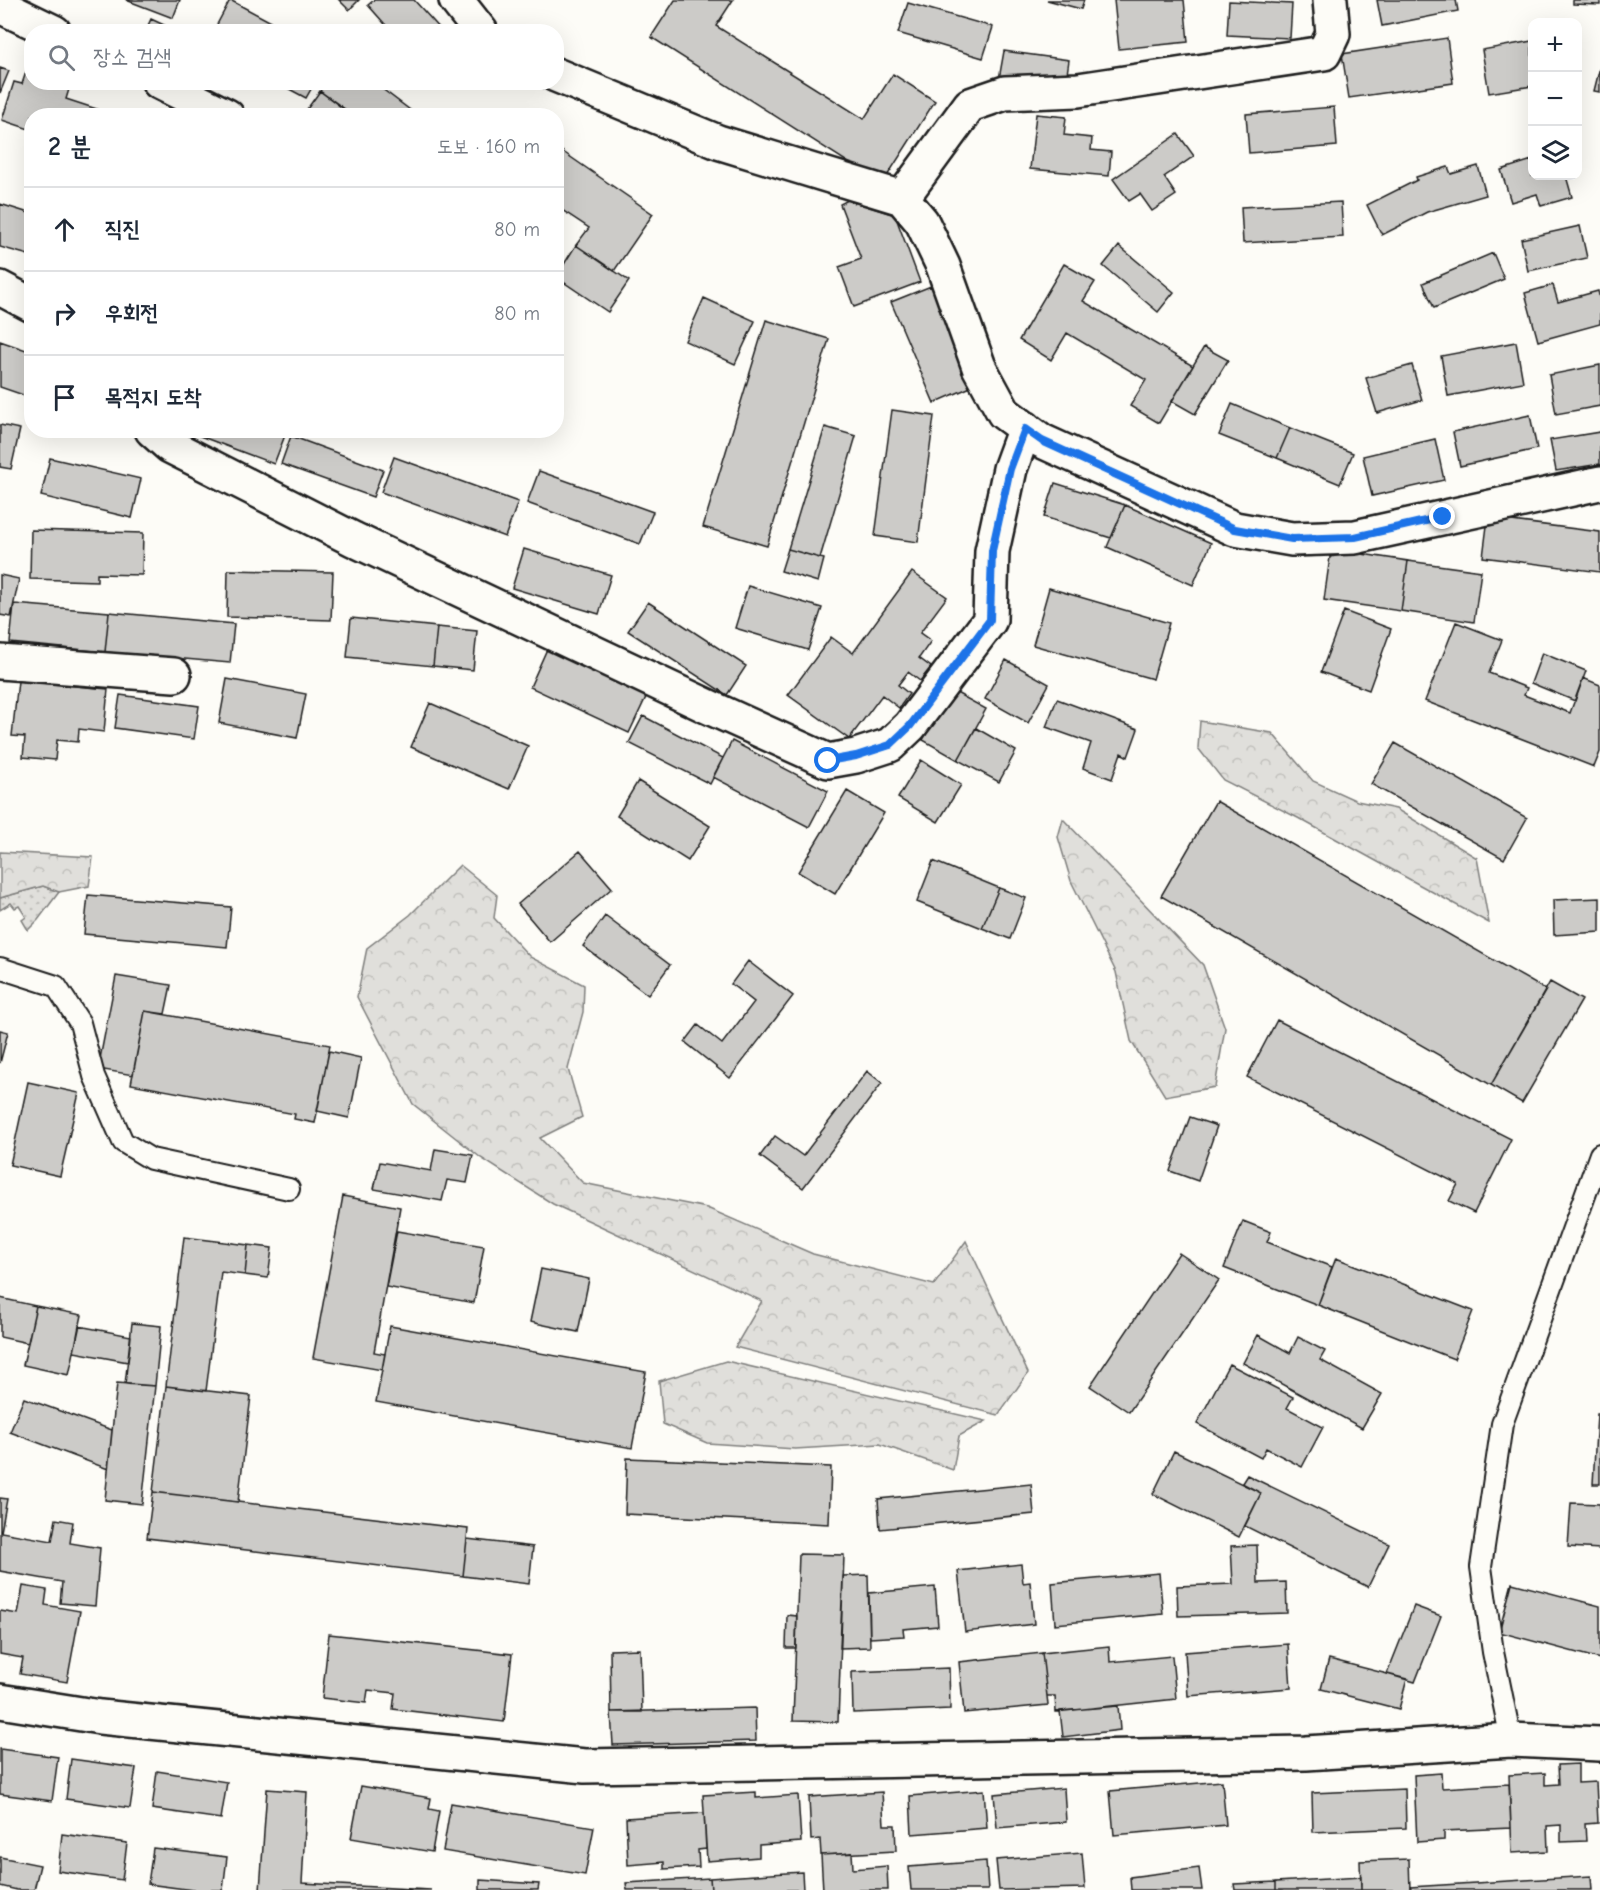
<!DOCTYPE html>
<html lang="ko">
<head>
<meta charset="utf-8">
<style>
	:root { --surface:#fff; --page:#f2f2f3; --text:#1f2937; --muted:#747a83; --line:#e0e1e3 }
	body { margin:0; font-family:"Comic Neue","Poor Story",sans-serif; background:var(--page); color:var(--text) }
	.controls { position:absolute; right:18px; top:18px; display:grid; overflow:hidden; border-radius:12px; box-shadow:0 6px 24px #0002 }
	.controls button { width:54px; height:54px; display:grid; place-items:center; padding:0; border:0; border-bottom:2px solid var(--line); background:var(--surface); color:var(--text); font:30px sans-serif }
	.stop { position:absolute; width:18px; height:18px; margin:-14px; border:4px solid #1a73e8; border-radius:50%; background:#fff }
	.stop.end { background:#1a73e8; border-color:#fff; box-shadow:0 2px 6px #0008 }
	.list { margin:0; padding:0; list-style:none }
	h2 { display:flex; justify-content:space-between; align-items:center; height:78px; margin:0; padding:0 24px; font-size:26px }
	h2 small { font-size:20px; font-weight:400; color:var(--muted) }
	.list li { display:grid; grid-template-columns:39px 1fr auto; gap:18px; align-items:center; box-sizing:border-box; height:84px; padding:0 24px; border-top:2px solid var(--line) }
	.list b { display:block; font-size:22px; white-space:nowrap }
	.list em { font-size:20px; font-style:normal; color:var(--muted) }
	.icon { flex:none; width:33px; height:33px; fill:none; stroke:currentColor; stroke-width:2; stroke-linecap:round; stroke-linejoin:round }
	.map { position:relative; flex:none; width:1600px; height:1890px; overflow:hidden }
	.search { position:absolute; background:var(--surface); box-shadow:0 6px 24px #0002; left:24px; top:24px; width:540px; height:66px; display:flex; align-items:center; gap:15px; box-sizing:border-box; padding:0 21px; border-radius:24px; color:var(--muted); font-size:22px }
	.panel { position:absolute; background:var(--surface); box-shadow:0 6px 24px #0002; left:24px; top:108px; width:540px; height:330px; border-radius:24px }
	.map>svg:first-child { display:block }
</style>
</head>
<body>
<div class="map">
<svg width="1600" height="1890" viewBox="0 0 1600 1890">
	<defs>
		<pattern id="green-dots" width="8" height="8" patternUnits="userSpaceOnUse" patternTransform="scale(1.5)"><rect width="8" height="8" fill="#e0dfdb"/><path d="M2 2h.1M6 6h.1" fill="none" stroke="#c0bfbb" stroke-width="1.8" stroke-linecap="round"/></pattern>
		<pattern id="forest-crowns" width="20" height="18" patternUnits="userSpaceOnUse" patternTransform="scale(1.5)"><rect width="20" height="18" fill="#e0dfdb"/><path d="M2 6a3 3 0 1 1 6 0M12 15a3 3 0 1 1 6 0" fill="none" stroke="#c0bfbb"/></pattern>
	</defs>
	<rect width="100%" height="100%" fill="#fdfcf7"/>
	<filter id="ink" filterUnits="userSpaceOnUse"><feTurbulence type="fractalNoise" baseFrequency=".0167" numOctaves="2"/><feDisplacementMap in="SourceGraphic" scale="12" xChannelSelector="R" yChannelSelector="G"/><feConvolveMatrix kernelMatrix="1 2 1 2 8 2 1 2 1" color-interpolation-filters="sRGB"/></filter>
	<g filter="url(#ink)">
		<path fill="url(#green-dots)" stroke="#7e7e7c" stroke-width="1.5" d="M43 886 59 892 38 920 28 930 22 920 26 917 19 906 15 908 11 903 0 910V898Z"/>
		<path fill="url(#forest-crowns)" stroke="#7e7e7c" stroke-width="1.5" d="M1200 721 1272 733 1313 781 1357 801 1396 809 1477 858 1489 923 1298 818 1223 780 1198 748Z
			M1063 819 1203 965 1225 1028 1215 1087 1165 1096 1131 1041 1116 972 1071 881 1058 837Z
			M0 852 93 857 89 886 59 892 43 886 0 898Z
			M460 865 497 895 494 918 530 957 584 985 583 1012 568 1069 582 1117 540 1138 583 1183 707 1208 813 1254 934 1285 966 1241 1028 1373 998 1415 735 1347 762 1301 553 1204 481 1158 413 1104 357 997 367 948 410 915Z
			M726 1361 986 1421 959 1436 953 1470 880 1444 795 1449 707 1443 663 1424 659 1381Z"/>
		<path fill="#cccbc8" stroke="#1c1c1c" stroke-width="1.5" d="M126 0H180L173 18Z
			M230 0 290 32H213Z
			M339 0H359L349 10Z
			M374 0H414L443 32H392L368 5Z
			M675 0H733L716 26 864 119 893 74 935 101 882 184 651 37Z
			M1047 0H1084L1081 9Z
			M1114 0H1184L1188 42 1119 49Z
			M1377 0H1456L1458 11 1382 26Z
			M1573 0H1600V5L1573 4Z
			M1229 1 1292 4 1290 38 1227 35Z
			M908 3 993 27 983 58 898 33Z
			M151 19 179 32H145Z
			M1447 38 1453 83 1349 98 1342 54Z
			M1532 41V86L1489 93 1482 50Z
			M1004 51 1069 60 1065 88 999 79Z
			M1600 67V92L1594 91Z
			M0 68 9 71 0 93Z
			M26 72 32 74V82H58L70 86 66 99 118 116H32V130L2 120 14 82 22 84Z
			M276 82H315L306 98Z
			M326 82H373L418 116H353L320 91Z
			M320 91 346 110 342 116H302Z
			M1334 107 1337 146 1249 153 1246 114Z
			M1036 114 1066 117 1064 135 1092 138 1091 150 1111 152 1109 176 1030 169Z
			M1178 134 1194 156 1164 177 1176 195 1152 211 1140 194 1129 201 1113 179Z
			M556 147 653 214 614 271 576 245 589 228 556 206Z
			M1532 160V176H1566L1572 197 1541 206 1537 194 1511 202 1501 170Z
			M1478 166 1486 195 1427 212 1382 235 1367 205 1417 180 1416 177 1448 167 1451 174Z
			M848 200 895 215 920 282 854 307 839 267 861 259 840 204Z
			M1341 202 1343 237 1243 243 1241 207Z
			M0 204 29 213 32 204V256L0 247Z
			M1580 226 1587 258 1528 271 1521 239Z
			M576 245 629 281 608 312 556 277Z
			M1119 246 1174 292 1158 312 1103 266Z
			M1493 253 1504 279 1434 308 1423 283Z
			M1064 264 1095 282 1083 301 1193 366 1159 423 1130 406 1146 380 1067 333 1051 360 1019 340Z
			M1553 285 1558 302 1598 291 1600 299V324L1538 341 1525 293Z
			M931 286 973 386 934 403 891 302Z
			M704 298 755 321 735 364 685 341Z
			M766 320 829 339 767 546 703 527Z
			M0 341 32 352V398L0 387Z
			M1516 342 1523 382 1448 396 1441 356Z
			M1204 347 1228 360 1195 414 1172 401Z
			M1412 365 1422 400 1377 413 1366 378Z
			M1600 365V406L1556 414 1549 375Z
			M1232 404 1290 428 1277 458 1219 435Z
			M892 410 934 416 918 542 875 536Z
			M1530 415 1537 449 1460 466 1453 432Z
			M0 425 20 429 11 469 0 467Z
			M825 427 856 436 820 558 788 549Z
			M1290 428 1353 453 1340 484 1277 458Z
			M184 430H287L274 464Z
			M1600 432V464L1556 471 1550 440Z
			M291 436 383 470 373 497 281 464Z
			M1435 439 1444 480 1372 496 1363 456Z
			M394 457 518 502 505 537 381 492Z
			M50 458 141 479 132 518 41 496Z
			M539 471 653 512 640 544 527 503Z
			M1055 483 1125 505 1111 538 1044 517Z
			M1125 505 1211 543 1193 585 1107 547Z
			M1488 518 1600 532V572L1483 557Z
			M31 530 143 533 142 575 97 574V581L30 579Z
			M524 549 611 575 599 614 512 588Z
			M788 549 824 559 818 582 781 571Z
			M1355 553 1408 561 1401 611 1324 600 1330 557Z
			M1408 561 1481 571 1474 622 1401 611Z
			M228 570 333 572 331 620 227 617Z
			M912 572 947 597 920 633 931 641 919 658 931 667 920 681 908 672 898 685 909 694 899 708 882 695 849 739 788 695 831 637 853 653Z
			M0 575 19 579 11 617 0 615Z
			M748 586 822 608 808 650 735 628Z
			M1049 588 1169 623 1153 679 1033 645Z
			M648 602 746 666 727 695 628 631Z
			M14 604 109 612 105 652 10 643Z
			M1344 611 1391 629 1369 690 1321 672Z
			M109 612 234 624 230 663 105 652Z
			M351 618 437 627 433 666 347 657Z
			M1456 622 1502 640 1489 673 1527 688 1524 695 1570 713 1583 678 1600 685V752L1594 767 1425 701Z
			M437 627 477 631 473 670 433 666Z
			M547 649 647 695 629 733 530 687Z
			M1542 653 1586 671 1575 701 1531 683Z
			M1006 660 1049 684 1028 723 985 699Z
			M227 679 306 694 297 738 219 723Z
			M18 681 108 689 104 732 79 729 78 742 57 740 55 760 23 757 25 737 12 736Z
			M951 690 986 709 958 760 923 740Z
			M120 695 199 706 194 739 115 728Z
			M1057 699 1138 729 1128 757 1121 753 1112 779 1083 768 1091 743 1046 727Z
			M430 703 528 746 509 789 411 747Z
			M643 716 723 758 710 784 629 743Z
			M976 728 1016 751 999 782 958 760Z
			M732 741 828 791 809 827 713 777Z
			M1395 743 1527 818 1504 859 1371 784Z
			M921 760 961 785 938 822 898 798Z
			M638 781 710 826 688 861 617 816Z
			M847 791 884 813 835 894 798 872Z
			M1216 801 1546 990 1491 1085 1161 896Z
			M580 851 612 888 550 942 518 904Z
			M933 861 999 888 982 928 917 902Z
			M999 888 1026 898 1010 939 982 928Z
			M88 895 231 907 227 947 84 934Z
			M1600 898V932L1554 935 1553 900Z
			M605 916 670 965 648 995 583 946Z
			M748 961 793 996 730 1078 685 1042 698 1025 722 1044 754 1002 731 984Z
			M116 976 171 985 165 1014 145 1011 133 1075 98 1069Z
			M1550 982 1582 1000 1522 1103 1491 1085Z
			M145 1011 330 1045 315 1123 294 1119 295 1114 131 1084Z
			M1277 1020 1511 1139 1474 1213 1449 1201 1458 1184 1247 1077Z
			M0 1030 8 1032 0 1063Z
			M329 1051 361 1058 349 1118 317 1111Z
			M867 1071 882 1083 803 1188 760 1156 775 1136 803 1156Z
			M28 1082 79 1093 60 1176 10 1165Z
			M1190 1117 1217 1126 1198 1181 1170 1171Z
			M435 1149 473 1155 467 1183 447 1180 442 1201 374 1189 380 1162 431 1171Z
			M343 1196 400 1207 374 1352 385 1354 382 1370 313 1358Z
			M1243 1221 1271 1232 1267 1242 1332 1267 1318 1305 1224 1268Z
			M397 1231 484 1246 474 1303 386 1287Z
			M184 1237 248 1245 245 1275 221 1272 206 1391 166 1386Z
			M248 1245 272 1248 268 1278 245 1275Z
			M1179 1253 1219 1280 1129 1412 1090 1386Z
			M1336 1258 1473 1311 1454 1359 1318 1305Z
			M541 1269 589 1279 578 1332 530 1322Z
			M0 1298 36 1306 28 1343 0 1337Z
			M36 1306 82 1315 69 1375 23 1365Z
			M132 1323 161 1326 155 1386 125 1384Z
			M79 1326 131 1336 128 1362 74 1352Z
			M390 1326 646 1372 632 1448 376 1402Z
			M1258 1335 1290 1353 1298 1337 1325 1351 1320 1360 1382 1394 1362 1428 1243 1363Z
			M1229 1364 1293 1397 1287 1408 1323 1427 1302 1467 1266 1448 1261 1458 1197 1424Z
			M117 1383 155 1386 142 1504 105 1500Z
			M166 1386 251 1396 238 1502 153 1492Z
			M24 1398 112 1430 108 1469 10 1432Z
			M1597 1414H1600V1484H1593Z
			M1174 1451 1261 1493 1239 1537 1153 1494Z
			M627 1458 831 1467 829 1524 625 1514Z
			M1247 1475 1389 1544 1368 1587 1245 1526 1261 1493 1242 1483Z
			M1031 1484 1034 1514 880 1529 878 1499Z
			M153 1492 468 1529 463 1576 147 1538Z
			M0 1498 7 1499 1 1532 52 1541 56 1519 73 1522 70 1543 100 1548 95 1606 60 1603 62 1582 0 1571Z
			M1571 1503 1600 1504V1549L1568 1547Z
			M467 1539 533 1547 529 1584 463 1576Z
			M1257 1545 1258 1583 1286 1582 1287 1613 1178 1616 1177 1586 1233 1584 1231 1546Z
			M799 1554 844 1555 838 1722 793 1721Z
			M1021 1564 1023 1583 1030 1582 1034 1624 965 1632 958 1571Z
			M1159 1573 1163 1614 1055 1624 1052 1583Z
			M868 1575 870 1647 840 1648 843 1576Z
			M1512 1583 1600 1606V1659L1499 1632Z
			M23 1586 47 1590 45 1605 80 1611 67 1682 20 1674 23 1658 0 1654V1611L18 1614Z
			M935 1587 938 1626 903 1629 904 1636 870 1638 869 1593Z
			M1414 1606 1441 1616 1415 1682 1387 1674Z
			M787 1615 797 1616 796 1648H786Z
			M329 1634 512 1654 504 1722 393 1709 395 1693 368 1690 366 1703 322 1698Z
			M1288 1644 1291 1688 1188 1696 1185 1652Z
			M1109 1646 1110 1662 1172 1656 1176 1699 1056 1712 1055 1696H1047L1042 1653Z
			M640 1649 642 1712H611L610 1650Z
			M1042 1653 1048 1705 964 1713 959 1662Z
			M1329 1659 1407 1679 1399 1709 1321 1689Z
			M949 1668 950 1709 853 1713 852 1672Z
			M1118 1706 1120 1730 1063 1737 1060 1711Z
			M755 1708 756 1741 613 1745 611 1712Z
			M0 1749 58 1757 52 1801 0 1794Z
			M71 1759 136 1768 130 1808 66 1799Z
			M1578 1764V1783L1596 1782 1598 1823 1585 1824 1586 1841 1561 1842V1825L1547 1826 1548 1851 1512 1853 1509 1775 1545 1773V1785L1559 1784 1558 1765Z
			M157 1771 227 1782 221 1819 152 1809Z
			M1441 1773 1442 1788 1509 1784 1511 1828 1444 1831V1840L1417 1842 1414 1775Z
			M1222 1781 1226 1825 1114 1835 1110 1791Z
			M361 1786 431 1798 429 1809 439 1811 432 1852 351 1838Z
			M1064 1788 1066 1822 997 1828 994 1794Z
			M267 1789 307 1792 302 1883 431 1890H260Z
			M1405 1789 1406 1828 1313 1832 1312 1793Z
			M984 1790 987 1828 912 1834 910 1796Z
			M756 1792V1798L798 1795 801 1842 759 1845V1857L707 1861 703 1795Z
			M882 1792 884 1825H895L896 1851 821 1855 820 1839 811 1840 809 1797Z
			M451 1803 594 1827 585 1875 443 1851Z
			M704 1813 706 1849 698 1850 699 1867 664 1869V1862L628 1865 626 1818Z
			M62 1834 127 1843 122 1880 58 1871Z
			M153 1848 227 1857 223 1890H193L148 1884Z
			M852 1853 853 1869 887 1866 888 1890H823L821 1855Z
			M1082 1853 1085 1888 999 1890 996 1860Z
			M0 1857 40 1865 34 1890H17L0 1886Z
			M1409 1859 1410 1890H1361L1360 1861Z
			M986 1861 988 1890H911L909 1867Z
			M1199 1868 1202 1890H1131L1130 1877Z
			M802 1872 803 1890H711L710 1878Z
			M1591 1876 1592 1890H1410V1887Z
			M1361 1877V1890H1276V1882Z
			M710 1878 711 1890H627L626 1883Z
			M480 1880 539 1884 538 1890H480Z
			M1276 1882V1890H1235L1234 1884Z"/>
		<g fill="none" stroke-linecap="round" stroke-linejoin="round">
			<g stroke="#1c1c1c" stroke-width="24">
				<path id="lane" d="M0 968 56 986 80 1023 94 1076 123 1142 151 1159 289 1189
					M1511 1740 1493 1652 1481 1567 1502 1424 1600 1154"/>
			</g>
			<g stroke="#1c1c1c" stroke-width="38">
				<path id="street" d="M456 0 481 32
					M0 6 54 32
					M556 75 718 142 902 198 922 222 943 266 979 367 1004 413 1042 441 1235 529 1292 539 1355 537 1600 483
					M159 82 227 116
					M902 198 970 105 1005 93 1078 90 1324 53 1333 34 1330 0
					M0 288 32 305
					M152 430 170 446 353 539 709 707 828 761 856 756 890 745 910 726 990 620 992 551 1010 469 1025 428
					M0 662 174 675"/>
			</g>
			<g stroke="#1c1c1c" stroke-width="38">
				<path id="secondary" d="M0 1701 100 1717 585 1766 1306 1753 1511 1740 1600 1744"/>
			</g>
			<use href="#lane" stroke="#fdfcf7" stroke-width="20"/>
			<use href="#street" stroke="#fdfcf7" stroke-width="33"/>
			<use href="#secondary" stroke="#fdfcf7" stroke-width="33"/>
		</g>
	</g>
	<g fill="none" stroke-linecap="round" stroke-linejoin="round" filter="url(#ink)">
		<path stroke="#1a73e8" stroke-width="8" d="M828 761 856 756 890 745 910 726 990 620 992 551 1010 469 1025 429 1042 441 1235 529 1292 539 1355 537 1443 517"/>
	</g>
</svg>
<div class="controls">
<button>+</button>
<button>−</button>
<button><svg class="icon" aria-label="layers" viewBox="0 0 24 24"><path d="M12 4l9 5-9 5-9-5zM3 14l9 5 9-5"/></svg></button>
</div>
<div class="stop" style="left:828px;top:761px"></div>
<div class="stop end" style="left:1443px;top:517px"></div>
<div class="search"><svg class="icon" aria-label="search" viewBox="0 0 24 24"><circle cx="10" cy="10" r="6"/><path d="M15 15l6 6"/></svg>장소 검색</div>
<section class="panel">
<h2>2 분<small>도보 · 160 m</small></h2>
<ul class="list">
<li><svg class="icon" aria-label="ahead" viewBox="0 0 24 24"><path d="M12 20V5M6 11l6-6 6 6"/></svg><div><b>직진</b></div><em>80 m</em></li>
<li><svg class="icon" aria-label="right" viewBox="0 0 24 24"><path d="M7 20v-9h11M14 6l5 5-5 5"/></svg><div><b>우회전</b></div><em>80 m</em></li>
<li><svg class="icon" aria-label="arrive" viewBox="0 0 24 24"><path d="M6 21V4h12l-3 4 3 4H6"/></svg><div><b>목적지 도착</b></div></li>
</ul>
</section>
</div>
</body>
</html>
